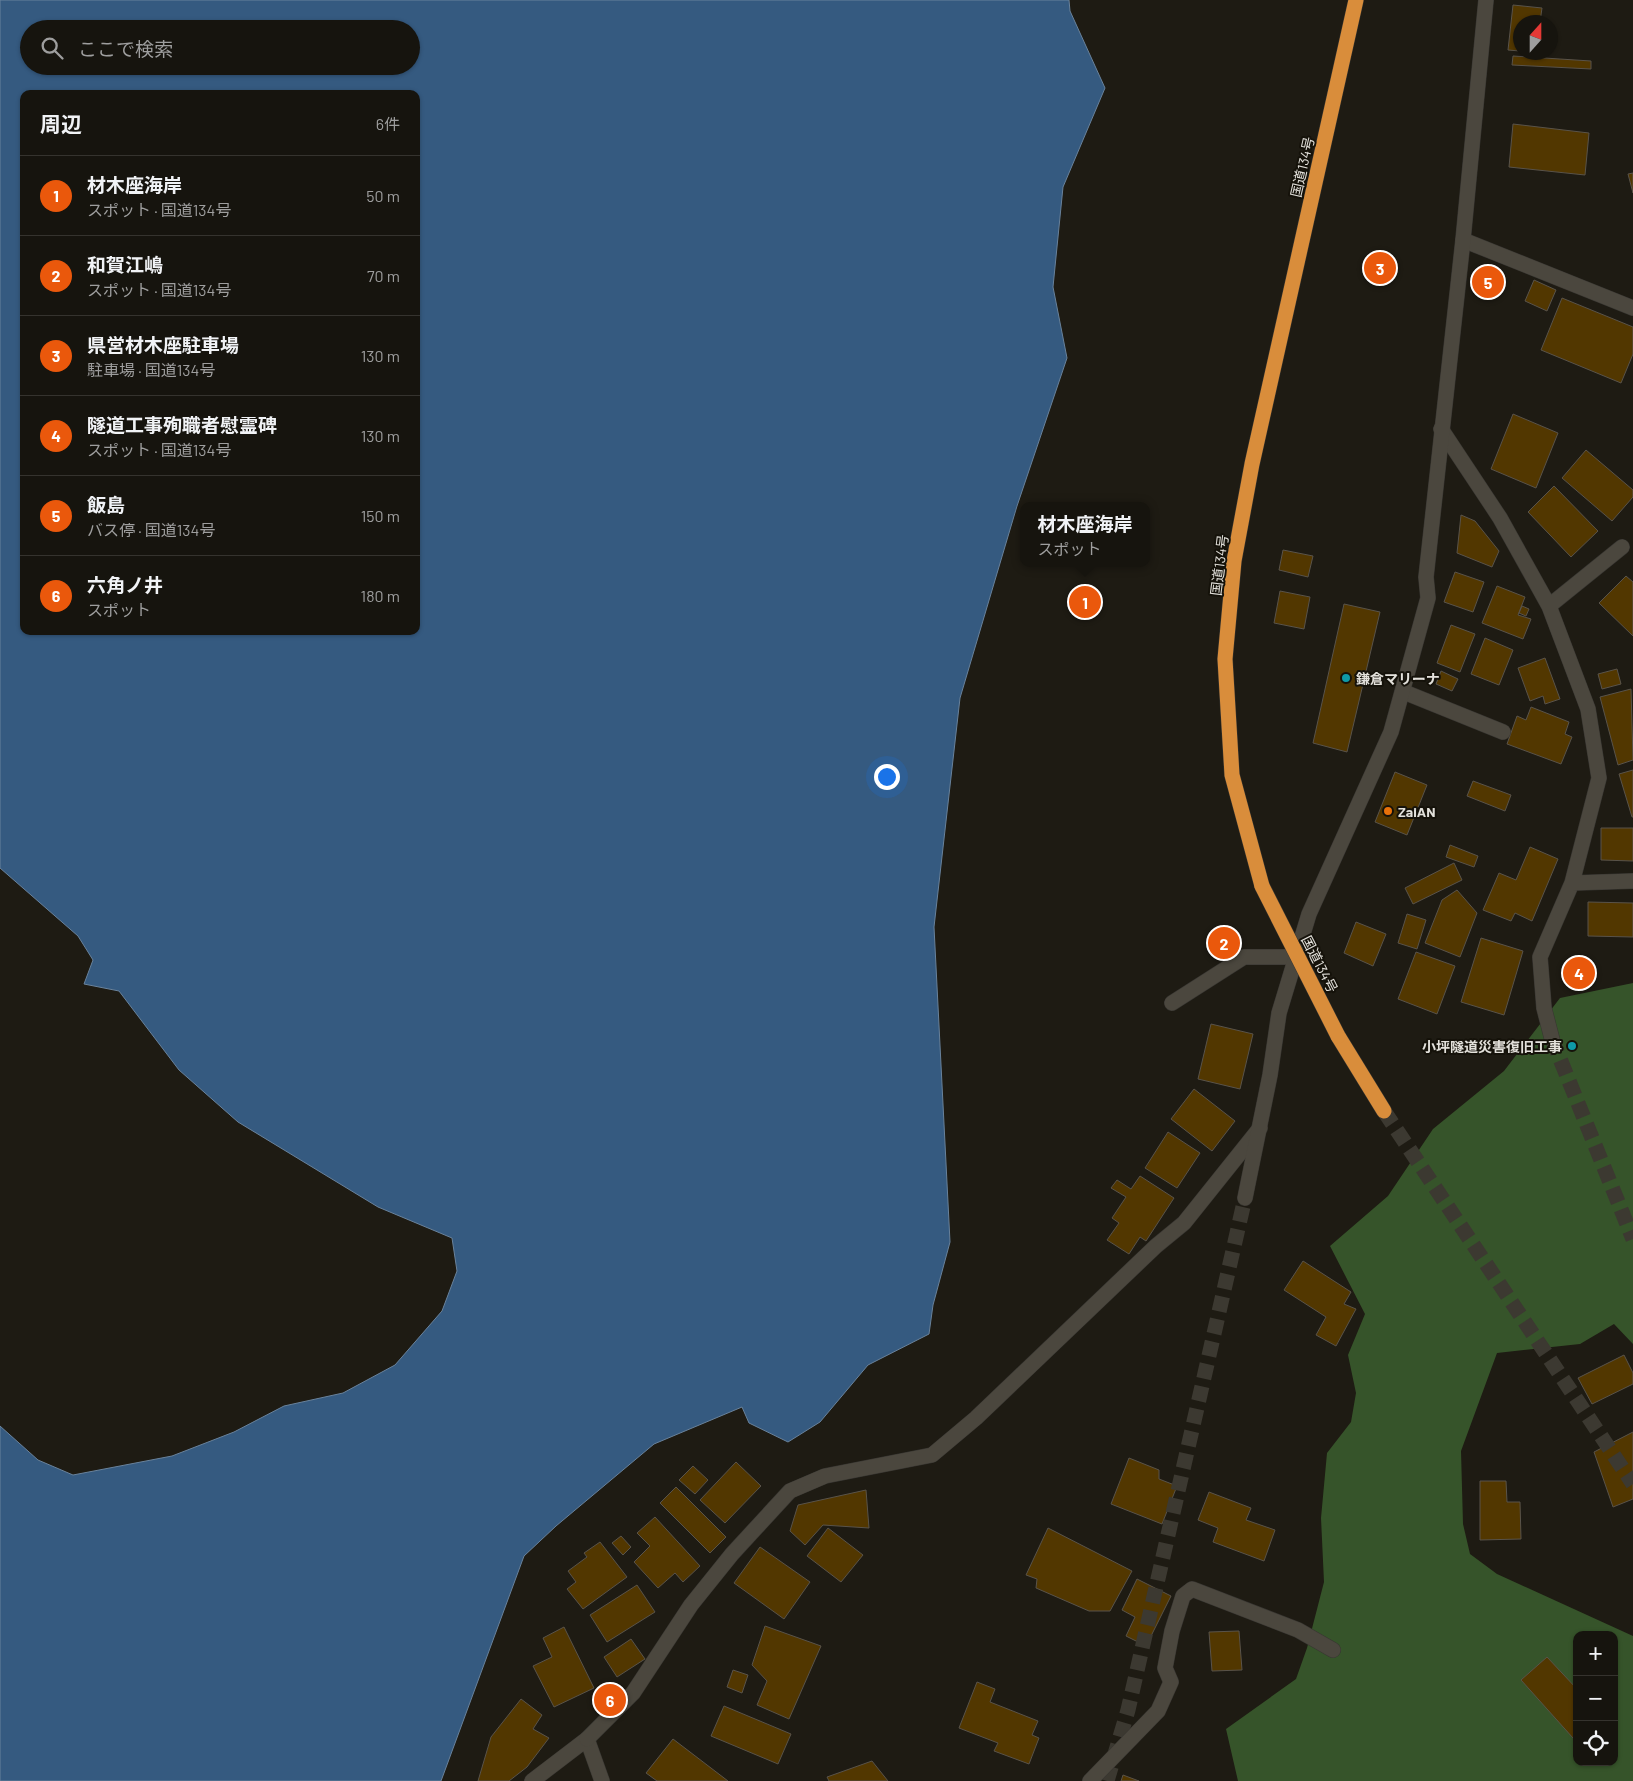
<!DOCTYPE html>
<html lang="ja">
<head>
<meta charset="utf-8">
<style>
	:root { --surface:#16140e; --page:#1f1d17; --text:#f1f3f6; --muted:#9e9e9e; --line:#35332e; --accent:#ea580c }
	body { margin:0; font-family:Barlow,"Noto Sans JP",sans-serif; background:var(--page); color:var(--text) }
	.controls { position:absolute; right:15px; bottom:15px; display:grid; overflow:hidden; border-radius:10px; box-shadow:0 1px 4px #0004 }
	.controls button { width:45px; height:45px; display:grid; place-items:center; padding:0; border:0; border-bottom:1px solid var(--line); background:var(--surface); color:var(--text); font:25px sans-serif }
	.compass { position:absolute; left:1513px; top:15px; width:45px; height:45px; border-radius:50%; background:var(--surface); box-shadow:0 1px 4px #0004; rotate:21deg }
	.you { position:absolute; left:886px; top:776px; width:18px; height:18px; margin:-12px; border:4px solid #fff; border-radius:50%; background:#1a73e8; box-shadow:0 0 0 8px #1a73e833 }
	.badge { display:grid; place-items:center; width:32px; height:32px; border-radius:50%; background:var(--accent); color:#fff; font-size:16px; font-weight:700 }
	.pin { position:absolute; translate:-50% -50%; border:2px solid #fff; box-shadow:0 1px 5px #0006 }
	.popup { position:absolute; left:1020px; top:502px; width:130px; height:65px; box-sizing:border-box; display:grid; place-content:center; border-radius:10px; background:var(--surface); filter:drop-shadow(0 1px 4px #0005); font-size:16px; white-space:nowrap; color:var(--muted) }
	.popup b { font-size:19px; color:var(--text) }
	.popup::after { content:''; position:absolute; left:50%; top:100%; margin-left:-10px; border:10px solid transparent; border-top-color:var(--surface) }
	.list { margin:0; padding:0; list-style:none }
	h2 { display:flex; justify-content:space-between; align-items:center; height:65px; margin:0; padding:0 20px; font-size:21px }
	h2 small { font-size:16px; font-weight:400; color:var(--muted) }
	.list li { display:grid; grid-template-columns:32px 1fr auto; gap:15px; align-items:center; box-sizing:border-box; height:80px; padding:0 20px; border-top:1px solid var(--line) }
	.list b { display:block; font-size:19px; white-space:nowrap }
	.list p { margin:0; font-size:16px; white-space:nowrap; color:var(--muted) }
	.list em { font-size:16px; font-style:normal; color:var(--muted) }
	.icon { flex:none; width:28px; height:28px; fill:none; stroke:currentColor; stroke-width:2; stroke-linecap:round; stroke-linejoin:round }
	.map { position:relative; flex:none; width:1633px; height:1781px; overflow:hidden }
	.search { position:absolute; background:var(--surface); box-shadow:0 1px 4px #0004; left:20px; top:20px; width:400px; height:55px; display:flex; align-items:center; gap:12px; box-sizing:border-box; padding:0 18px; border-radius:28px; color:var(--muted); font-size:19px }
	.panel { position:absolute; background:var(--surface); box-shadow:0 1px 4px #0004; left:20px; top:90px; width:400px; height:545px; border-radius:10px }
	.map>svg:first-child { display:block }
</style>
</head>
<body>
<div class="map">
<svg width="1633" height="1781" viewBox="0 0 1633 1781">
	<rect width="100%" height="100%" fill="#1e1b13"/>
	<path fill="#36542a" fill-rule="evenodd" d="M1633 983V1344L1614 1324 1580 1344 1497 1353 1461 1451 1463 1524 1470 1554 1497 1574 1633 1636V1781H1238L1226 1729 1296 1679 1307 1648 1324 1582 1321 1518 1327 1453 1351 1422 1356 1393 1348 1355 1365 1314 1330 1246 1388 1196 1433 1129 1504 1071 1560 998ZM1577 1635H1614V1762H1577Z"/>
	<path fill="#355a80" stroke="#69829b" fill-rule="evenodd" d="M0 0H1069L1070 11 1105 88 1063 187 1053 287 1067 358 1017 506 960 698 934 927 950 1242 933 1305 929 1334 868 1365 820 1422 788 1442 749 1423 742 1407 654 1444 556 1526 524 1556 441 1781H0V1426L38 1460 73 1475 172 1456 234 1432 284 1406 343 1393 395 1365 442 1311 457 1271 452 1238 378 1207 238 1122 179 1070 119 991 84 984 93 960 78 936 0 868ZM29 29H411V66H29ZM24 94H416V631H24Z"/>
	<path fill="#523700" stroke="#59534a" d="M1513 5 1542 8 1540 22H1520V51L1508 50Z
		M1513 56 1591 61V69L1512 65Z
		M1513 124 1589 133 1585 175 1509 167Z
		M1633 173V193L1628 174Z
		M1534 280 1556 290 1547 311 1525 301Z
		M1562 298 1633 327V354L1621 383 1541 350Z
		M1513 414 1558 433 1536 488 1491 469Z
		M1586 450 1633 490V497L1612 521 1562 478Z
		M1554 486 1598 531 1571 557 1528 512Z
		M1461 515 1475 521 1499 551 1492 567 1457 553Z
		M1283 550 1313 556 1308 577 1279 570Z
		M1455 572 1484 582 1473 612 1444 602Z
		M1626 576 1633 582V636L1599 603Z
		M1497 586 1525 597 1518 615 1531 619 1523 639 1482 623Z
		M1280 591 1310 597 1304 629 1274 623Z
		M1344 604 1380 612 1347 752 1313 743Z
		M1522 606 1529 609 1526 616 1519 613Z
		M1451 625 1475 634 1460 672 1437 663Z
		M1485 638 1513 650 1499 685 1471 674Z
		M1545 658 1560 699 1545 704 1543 696 1530 701 1518 668Z
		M1617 669 1621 684 1602 689 1598 674Z
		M1441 671 1458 679 1452 691 1436 684Z
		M1631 689 1633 760 1618 765 1600 697Z
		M1531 707 1569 722 1565 734 1572 737 1561 764 1507 744 1517 716 1526 720Z
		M1633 770V817H1632L1619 774Z
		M1395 772 1427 785 1407 835 1375 822Z
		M1473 781 1511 795 1505 811 1467 796Z
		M1601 828H1633V861L1601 860Z
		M1450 845 1478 856 1474 867 1446 857Z
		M1530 847 1558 859 1532 921 1515 913 1511 921 1483 910 1499 873 1516 880Z
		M1454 863 1462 880 1413 904 1405 888Z
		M1457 890 1477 913 1460 957 1425 943 1442 900Z
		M1588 902 1633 903V937L1588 936Z
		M1407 914 1426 920 1417 949 1398 943Z
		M1356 922 1386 934 1373 966 1344 953Z
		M1481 938 1523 951 1504 1015 1461 1002Z
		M1416 952 1455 966 1437 1014 1398 999Z
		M1211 1024 1253 1034 1240 1089 1198 1079Z
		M1194 1089 1235 1121 1212 1151 1171 1119Z
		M1168 1132 1200 1153 1177 1188 1145 1168Z
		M1140 1176 1174 1198 1146 1241 1140 1237 1129 1254 1107 1240 1119 1223 1112 1218 1126 1197 1111 1188 1117 1180 1131 1189Z
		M1303 1261 1351 1292 1344 1304 1356 1309 1336 1346 1316 1335 1326 1317 1284 1290Z
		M1624 1355 1633 1373V1384L1592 1404 1578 1378Z
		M1633 1432V1499L1613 1507 1594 1452Z
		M1129 1458 1159 1470V1479L1177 1486 1162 1524 1111 1504Z
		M736 1462 761 1486 725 1523 700 1500Z
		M693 1466 708 1480 695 1494 679 1480Z
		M1480 1481H1506L1507 1502H1520L1521 1539 1480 1540Z
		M676 1487 726 1537 710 1553 660 1503Z
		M866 1490 869 1528 823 1525 805 1545 790 1531 798 1505Z
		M1209 1492 1251 1508 1246 1520 1275 1530 1264 1561 1213 1542 1218 1528 1198 1520Z
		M655 1517 700 1566 683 1582 675 1573 658 1588 634 1562 650 1546 637 1533Z
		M828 1528 863 1555 841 1582 807 1556Z
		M1048 1528 1132 1571 1110 1611H1089L1036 1588 1037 1579 1026 1575Z
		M621 1536 631 1547 623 1555 612 1543Z
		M600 1542 627 1577 583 1609 567 1589 576 1582 568 1571 587 1557 584 1553Z
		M760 1547 810 1582 784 1619 734 1583Z
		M1137 1579 1171 1596 1146 1646 1126 1636 1135 1617 1122 1610Z
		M637 1585 655 1612 607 1642 590 1615Z
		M765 1626 821 1646 789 1719 757 1705 767 1681 752 1665Z
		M564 1627 594 1688 554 1707 533 1666 552 1657 543 1638Z
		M1239 1631 1242 1670 1212 1671 1209 1632Z
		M631 1639 645 1659 617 1677 604 1657Z
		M1547 1657 1577 1689V1735L1573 1738 1521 1680Z
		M733 1670 748 1675 742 1693 727 1687Z
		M977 1682 995 1689 990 1702 1038 1721 1032 1735 1039 1738 1029 1764 994 1751 998 1743 959 1728Z
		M521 1699 542 1715 533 1729 549 1738 527 1767 509 1781H478L491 1737Z
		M724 1706 791 1734 778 1764 711 1736Z
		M673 1739 728 1781H657L646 1773Z
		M872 1761 888 1781H829L827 1777Z
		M1123 1775 1139 1781H1121Z"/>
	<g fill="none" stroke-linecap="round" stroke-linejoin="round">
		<path stroke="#3c3931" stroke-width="15" stroke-dasharray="15 8" stroke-linecap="butt" d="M1552 1039 1633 1239"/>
		<path stroke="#3c3931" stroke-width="15" stroke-dasharray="15 8" stroke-linecap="butt" d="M1107 1781 1128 1710 1245 1198"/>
		<path stroke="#3c3931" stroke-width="15" stroke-dasharray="15 8" stroke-linecap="butt" d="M1384 1111 1633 1484"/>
		<g stroke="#383632" stroke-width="16">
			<path id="lane" d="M1463 240 1633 308
				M1404 692 1503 732
				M1172 1003 1244 957H1296
				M532 1781 587 1739 602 1781
				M1090 1781 1158 1711 1171 1682 1165 1668 1172 1631 1183 1596 1192 1589 1298 1630 1333 1650"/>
		</g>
		<g stroke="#383632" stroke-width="16">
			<path id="street" d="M1441 429 1500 518 1549 606 1588 709 1599 778 1572 883 1540 957 1544 1008 1552 1039
				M1549 606 1622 547
				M1572 883 1633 881
				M587 1739 633 1693 691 1605 732 1554 790 1491 825 1476 932 1455 976 1418 1156 1246 1184 1223 1260 1128"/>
		</g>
		<g stroke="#383632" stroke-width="16">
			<path id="secondary" d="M1245 1198 1270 1075 1279 1013 1309 914 1391 732 1428 598 1426 577 1463 240 1486 0"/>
		</g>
		<g stroke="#383632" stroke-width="16">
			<path id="highway" d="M1262 886 1232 775 1225 659 1234 561 1252 464 1356 0
				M1338 1036 1384 1111"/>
		</g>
		<use href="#lane" stroke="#4b473e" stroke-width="15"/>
		<use href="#street" stroke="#4b473e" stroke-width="15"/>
		<use href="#secondary" stroke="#4b473e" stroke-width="15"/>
		<use href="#highway" stroke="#d98d3b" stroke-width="15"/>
		<g stroke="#383632" stroke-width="16" stroke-linecap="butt">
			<path id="highway-bridge" d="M1262 886 1338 1036"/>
		</g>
		<use href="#highway-bridge" stroke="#d98d3b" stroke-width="15"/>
	</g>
	<g fill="#0f9aa8" stroke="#15120a" stroke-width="2">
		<circle cx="1346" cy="678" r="5"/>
		<circle cx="1572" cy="1046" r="5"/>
	</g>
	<circle fill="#e8710a" stroke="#15120a" stroke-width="2" cx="1388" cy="811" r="5"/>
	<g text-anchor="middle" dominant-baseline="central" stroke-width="4" stroke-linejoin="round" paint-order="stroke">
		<g font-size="14" fill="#e3e1db" stroke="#15120a">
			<text transform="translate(1302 167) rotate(-77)">国道134号</text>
			<text transform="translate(1219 565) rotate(-83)">国道134号</text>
			<text transform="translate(1320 964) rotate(63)">国道134号</text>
		</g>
		<g font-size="14" font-weight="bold" fill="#e3e1db" stroke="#15120a" text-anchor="start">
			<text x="1356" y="678">鎌倉マリーナ</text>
			<text x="1398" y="811">ZaiAN</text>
			<text x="1562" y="1046" text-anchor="end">小坪隧道災害復旧工事</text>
		</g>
	</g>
</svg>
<div class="controls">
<button>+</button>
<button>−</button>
<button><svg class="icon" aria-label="locate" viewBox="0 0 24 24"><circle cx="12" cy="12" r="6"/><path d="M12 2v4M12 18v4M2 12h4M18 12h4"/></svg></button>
</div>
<svg class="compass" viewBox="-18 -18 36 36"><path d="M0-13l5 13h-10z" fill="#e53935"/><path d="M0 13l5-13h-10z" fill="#9e9e9e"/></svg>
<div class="you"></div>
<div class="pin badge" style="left:1085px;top:602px">1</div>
<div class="popup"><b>材木座海岸</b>スポット</div>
<div class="pin badge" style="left:1224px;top:943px">2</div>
<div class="pin badge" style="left:1380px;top:268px">3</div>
<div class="pin badge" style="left:1579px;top:973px">4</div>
<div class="pin badge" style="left:1488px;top:282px">5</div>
<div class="pin badge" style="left:610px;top:1700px">6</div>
<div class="search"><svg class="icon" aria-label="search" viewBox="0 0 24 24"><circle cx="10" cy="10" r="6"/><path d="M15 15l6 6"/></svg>ここで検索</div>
<section class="panel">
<h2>周辺<small>6件</small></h2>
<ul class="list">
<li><span class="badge">1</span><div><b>材木座海岸</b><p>スポット · 国道134号</p></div><em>50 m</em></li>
<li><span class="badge">2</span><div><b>和賀江嶋</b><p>スポット · 国道134号</p></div><em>70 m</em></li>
<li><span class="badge">3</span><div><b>県営材木座駐車場</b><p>駐車場 · 国道134号</p></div><em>130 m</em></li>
<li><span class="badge">4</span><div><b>隧道工事殉職者慰霊碑</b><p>スポット · 国道134号</p></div><em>130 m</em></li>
<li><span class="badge">5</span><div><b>飯島</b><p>バス停 · 国道134号</p></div><em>150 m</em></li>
<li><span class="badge">6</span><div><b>六角ノ井</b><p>スポット</p></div><em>180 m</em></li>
</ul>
</section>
</div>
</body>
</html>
